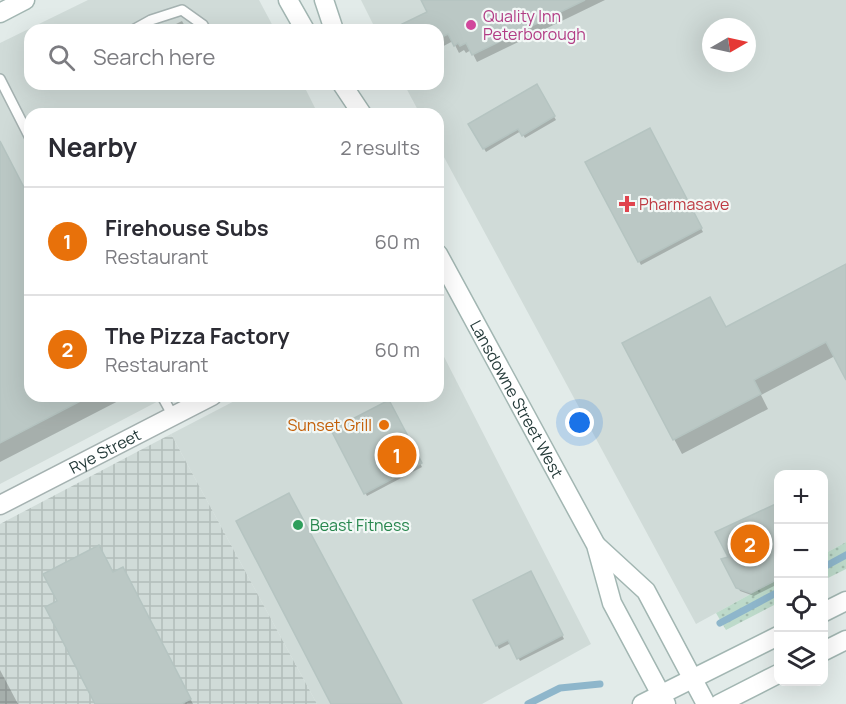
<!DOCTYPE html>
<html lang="en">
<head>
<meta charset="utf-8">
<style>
	:root { --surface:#fff; --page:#f2f2f3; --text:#2b2b33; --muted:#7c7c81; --line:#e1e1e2; --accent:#2563eb }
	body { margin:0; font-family:Manrope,sans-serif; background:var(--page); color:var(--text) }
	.controls { position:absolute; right:18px; bottom:18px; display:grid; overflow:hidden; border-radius:12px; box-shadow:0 6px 24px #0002 }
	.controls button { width:54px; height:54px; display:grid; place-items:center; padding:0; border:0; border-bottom:2px solid var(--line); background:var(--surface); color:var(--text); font:30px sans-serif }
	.compass { position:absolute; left:702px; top:18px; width:54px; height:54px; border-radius:50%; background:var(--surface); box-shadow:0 6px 24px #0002; rotate:81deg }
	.you { position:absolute; left:580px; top:423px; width:21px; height:21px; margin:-15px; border:4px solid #fff; border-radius:50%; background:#1a73e8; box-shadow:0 0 0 9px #1a73e833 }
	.badge { display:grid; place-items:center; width:39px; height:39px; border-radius:50%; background:var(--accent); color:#fff; font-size:20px; font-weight:700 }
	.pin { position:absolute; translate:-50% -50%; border:3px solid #fff; box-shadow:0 2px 6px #0006 }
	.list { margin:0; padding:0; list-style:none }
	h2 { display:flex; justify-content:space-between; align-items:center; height:78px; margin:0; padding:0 24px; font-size:26px }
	h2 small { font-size:20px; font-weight:400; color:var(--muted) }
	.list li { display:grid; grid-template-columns:39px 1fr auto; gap:18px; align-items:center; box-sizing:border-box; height:108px; padding:0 24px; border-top:2px solid var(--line) }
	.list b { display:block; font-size:22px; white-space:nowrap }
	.list p { margin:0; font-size:20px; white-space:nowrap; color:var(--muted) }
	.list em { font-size:20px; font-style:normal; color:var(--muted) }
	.icon { flex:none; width:33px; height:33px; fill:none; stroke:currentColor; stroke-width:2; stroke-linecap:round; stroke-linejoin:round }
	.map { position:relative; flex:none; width:846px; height:704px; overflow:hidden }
	.search { position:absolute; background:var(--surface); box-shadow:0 6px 24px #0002; left:24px; top:24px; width:420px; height:66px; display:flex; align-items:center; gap:15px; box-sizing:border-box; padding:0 21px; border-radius:18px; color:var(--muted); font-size:22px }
	.panel { position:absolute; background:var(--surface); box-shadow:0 6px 24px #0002; left:24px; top:108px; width:420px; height:294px; border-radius:18px }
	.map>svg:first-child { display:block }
</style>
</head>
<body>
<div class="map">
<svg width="846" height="704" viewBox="0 0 846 704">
	<defs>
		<pattern id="industrial-grid" width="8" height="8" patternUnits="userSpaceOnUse" patternTransform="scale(1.5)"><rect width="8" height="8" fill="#d0dbd8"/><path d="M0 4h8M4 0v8" fill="none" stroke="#b2bdba"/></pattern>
		<pattern id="grass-dots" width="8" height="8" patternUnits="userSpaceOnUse" patternTransform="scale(1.5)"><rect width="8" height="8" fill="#bddaca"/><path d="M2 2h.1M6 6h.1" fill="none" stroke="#a2bcae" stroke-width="1.8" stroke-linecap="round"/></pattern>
	</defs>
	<rect width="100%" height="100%" fill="#e2ebe9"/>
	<path fill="#d0dbd8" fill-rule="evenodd" d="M88 0H259L275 30H30V84H303L318 114H30V396H168L0 484V43Z
		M361 0H846V542L824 554V474H778V579L696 624 438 146V114H420L404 84H438V30H376ZM711 27H747V63H711Z
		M438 345 591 644 482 704H317L171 434 244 396H438Z"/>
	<path fill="url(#industrial-grid)" d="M171 434 317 704H0V524Z"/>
	<path fill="url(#grass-dots)" d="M846 542V569L824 580V554Z
		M778 579V603L726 630 716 613Z"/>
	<path fill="#0003" d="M423 0H605L477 62 471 50 466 53 464 50 459 53 453 41 438 49V30H415L429 13Z
		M182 21 187 30H164Z
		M536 86 556 120 525 138 521 131 486 152 470 124Z
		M649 129 703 232 641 265 587 162Z
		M0 142 30 200V396H128L0 462Z
		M846 266V373L835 356 761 395 768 409 682 454 674 439 726 328Z
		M388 402 422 467 367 496 333 431Z
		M774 506 778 514V584L754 596 740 591 724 560 730 558Z
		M531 573 564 639 520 661 511 643 499 649 475 601Z
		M131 584 193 704H96Z
		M0 670 18 704H0Z"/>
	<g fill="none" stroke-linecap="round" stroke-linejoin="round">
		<path stroke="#8eb6cb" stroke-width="7" d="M824 567 846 555
			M720 623 778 592
			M528 704 560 688 600 684"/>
	</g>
	<path fill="#bbc8c5" stroke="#b5c4c1" stroke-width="1.5" d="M421 0H585L472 55 466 43 460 46 458 43 454 46 448 34 438 39V30H390L427 12Z
		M537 84 555 116 522 136 518 129 483 149 468 124Z
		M650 128 702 228 638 262 585 162Z
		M0 141 30 199V396H90L0 443Z
		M846 264V380L826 342 754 380 761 394 673 440 622 343 710 297 726 327Z
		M389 400 422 463 364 494 331 430Z
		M289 493 402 704H331L236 521Z
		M778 503V579L751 593 736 588 721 559 728 557 715 532Z
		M99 545 113 572 123 567 191 699 181 704H95L45 607 57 601 43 574Z
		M531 571 563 635 517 659 508 640 496 646 473 600Z"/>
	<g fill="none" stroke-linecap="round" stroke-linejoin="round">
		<g stroke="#a5b2b1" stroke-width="12">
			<path id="lane" d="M133 30 151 20 182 10 203 25 206 30
				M0 79 30 138
				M162 396 173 416"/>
		</g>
		<g stroke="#a5b2b1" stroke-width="21">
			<g id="street">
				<path id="s1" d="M0 505 212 396"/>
			</g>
		</g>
		<g stroke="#a2b6b2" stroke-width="21">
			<g id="secondary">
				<path d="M288 0 305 30"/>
				<path d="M324 0 334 30"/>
				<path d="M0 13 25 0"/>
				<path d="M342 84 362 114"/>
				<path id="s2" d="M438 254 596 545 612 603 666 704"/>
				<path d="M597 546 646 591 706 704"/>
				<path d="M824 612 846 601"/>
				<path d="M824 651 846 640"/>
				<path d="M642 704 778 636"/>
				<path d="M719 704 778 674"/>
			</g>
		</g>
		<use href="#lane" stroke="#fff" stroke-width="9"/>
		<use href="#street" stroke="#fff" stroke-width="18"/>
		<use href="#secondary" stroke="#fff" stroke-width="18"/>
	</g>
	<circle fill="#d1479c" stroke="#f2f8f6" stroke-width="2" cx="471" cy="25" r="6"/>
	<path fill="#e0444e" stroke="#f2f8f6" stroke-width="2" d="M624 195h6v6h6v6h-6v6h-6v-6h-6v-6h6z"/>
	<circle fill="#e8710a" stroke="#f2f8f6" stroke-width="2" cx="384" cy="425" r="6"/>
	<circle fill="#2e9e5b" stroke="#f2f8f6" stroke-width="2" cx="298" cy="525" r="6"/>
	<g text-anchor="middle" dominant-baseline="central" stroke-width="4.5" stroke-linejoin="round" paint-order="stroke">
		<g font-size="16" fill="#b23c85" stroke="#f2f8f6" text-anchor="start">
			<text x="483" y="16">Quality Inn<tspan x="483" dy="18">Peterborough</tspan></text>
		</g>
		<g font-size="16" fill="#be3a42" stroke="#f2f8f6" text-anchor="start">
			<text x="639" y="204">Pharmasave</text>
		</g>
		<g font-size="16" fill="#243a39" stroke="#f2f8f6">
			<text stroke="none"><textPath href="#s2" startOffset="165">Lansdowne Street West</textPath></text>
			<text stroke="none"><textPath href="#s1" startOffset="118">Rye Street</textPath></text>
		</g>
		<g font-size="16" fill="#c56008" stroke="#f2f8f6" text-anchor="end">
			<text x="372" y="425">Sunset Grill</text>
		</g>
		<g font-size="16" fill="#27864d" stroke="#f2f8f6" text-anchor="start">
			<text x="310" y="525">Beast Fitness</text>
		</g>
	</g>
</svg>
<div class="controls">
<button>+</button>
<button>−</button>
<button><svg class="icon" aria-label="locate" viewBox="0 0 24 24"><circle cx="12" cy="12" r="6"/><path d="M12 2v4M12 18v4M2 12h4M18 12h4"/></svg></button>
<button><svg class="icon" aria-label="layers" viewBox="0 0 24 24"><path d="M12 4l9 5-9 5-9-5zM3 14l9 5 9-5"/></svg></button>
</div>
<svg class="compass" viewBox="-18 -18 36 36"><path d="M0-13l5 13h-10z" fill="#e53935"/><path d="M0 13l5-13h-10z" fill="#7c7c81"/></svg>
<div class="you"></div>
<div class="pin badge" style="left:397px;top:455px;background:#e8710a">1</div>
<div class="pin badge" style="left:750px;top:544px;background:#e8710a">2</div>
<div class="search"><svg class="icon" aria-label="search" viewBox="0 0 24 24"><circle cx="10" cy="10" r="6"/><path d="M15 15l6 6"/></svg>Search here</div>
<section class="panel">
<h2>Nearby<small>2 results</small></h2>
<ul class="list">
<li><span class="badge" style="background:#e8710a">1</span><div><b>Firehouse Subs</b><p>Restaurant</p></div><em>60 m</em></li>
<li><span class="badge" style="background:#e8710a">2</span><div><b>The Pizza Factory</b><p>Restaurant</p></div><em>60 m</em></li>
</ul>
</section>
</div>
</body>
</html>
